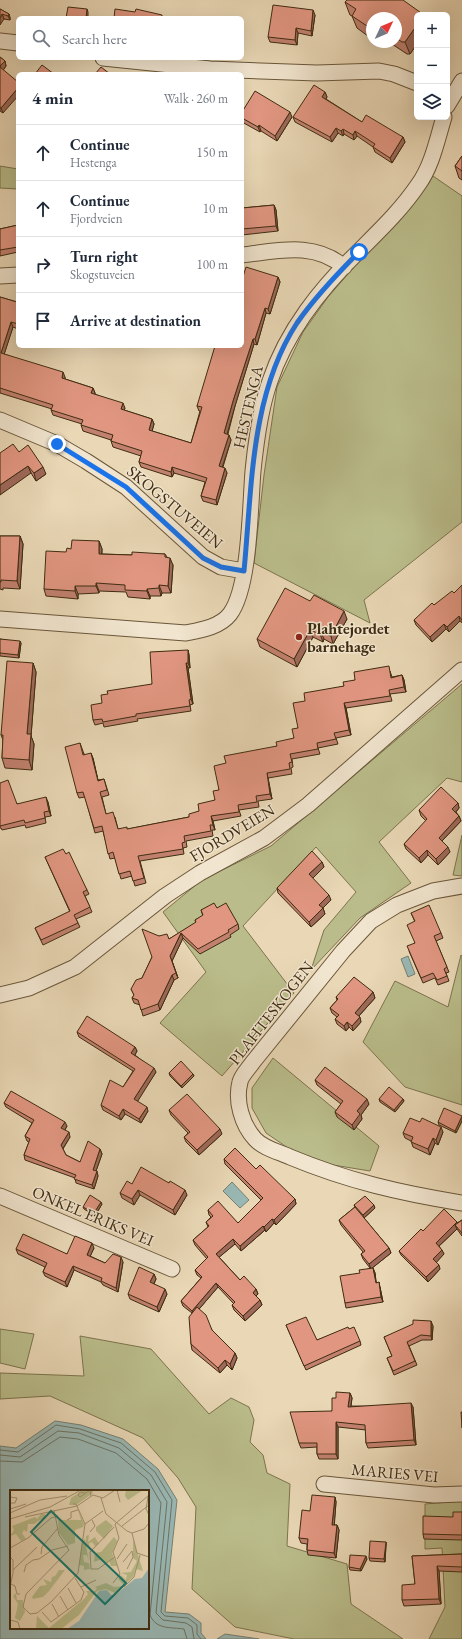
<!DOCTYPE html>
<html lang="en">
<head>
<meta charset="utf-8">
<style>
	:root { --surface:#fff; --page:#f2f2f3; --text:#1f2937; --muted:#747a83; --line:#e0e1e3 }
	body { margin:0; font-family:"EB Garamond",serif; background:var(--page); color:var(--text) }
	.controls { position:absolute; right:12px; top:12px; display:grid; overflow:hidden; border-radius:6px; box-shadow:0 4px 16px #0002 }
	.controls button { width:36px; height:36px; display:grid; place-items:center; padding:0; border:0; border-bottom:1px solid var(--line); background:var(--surface); color:var(--text); font:20px sans-serif }
	.compass { position:absolute; left:366px; top:12px; width:36px; height:36px; border-radius:50%; background:var(--surface); box-shadow:0 4px 16px #0002; rotate:46deg }
	.stop { position:absolute; width:12px; height:12px; margin:-9px; border:3px solid #1a73e8; border-radius:50%; background:#fff }
	.stop.end { background:#1a73e8; border-color:#fff; box-shadow:0 1px 4px #0008 }
	.list { margin:0; padding:0; list-style:none }
	h2 { display:flex; justify-content:space-between; align-items:center; height:52px; margin:0; padding:0 16px; font-size:17px }
	h2 small { font-size:13px; font-weight:400; color:var(--muted) }
	.list li { display:grid; grid-template-columns:26px 1fr auto; gap:12px; align-items:center; box-sizing:border-box; height:56px; padding:0 16px; border-top:1px solid var(--line) }
	.list b { display:block; font-size:15px; white-space:nowrap }
	.list p { margin:0; font-size:13px; white-space:nowrap; color:var(--muted) }
	.list em { font-size:13px; font-style:normal; color:var(--muted) }
	.icon { flex:none; width:22px; height:22px; fill:none; stroke:currentColor; stroke-width:2; stroke-linecap:round; stroke-linejoin:round }
	.map { position:relative; flex:none; width:462px; height:1639px; overflow:hidden }
	.search { position:absolute; background:var(--surface); box-shadow:0 4px 16px #0002; left:16px; top:16px; width:228px; height:44px; display:flex; align-items:center; gap:10px; box-sizing:border-box; padding:0 14px; border-radius:6px; color:var(--muted); font-size:15px }
	.panel { position:absolute; background:var(--surface); box-shadow:0 4px 16px #0002; left:16px; top:72px; width:228px; height:276px; border-radius:6px }
	.map>svg:first-child { display:block }
</style>
</head>
<body>
<div class="map">
<svg width="462" height="1639" viewBox="0 0 462 1639">
	<rect width="100%" height="100%" fill="#e9d7b5"/>
	<filter id="stains"><feTurbulence type="fractalNoise" baseFrequency=".005" numOctaves="4"/><feColorMatrix values="0 0 0 0 .2 0 0 0 0 .09 0 0 0 0 .02 0 0 0 .5 -.17"/></filter>
	<radialGradient id="worn" r=".72"><stop offset=".6" stop-color="#630" stop-opacity="0"/><stop offset="1" stop-color="#630" stop-opacity=".3"/></radialGradient>
	<path fill="#babd8b" stroke="#7c744e" d="M0 166 18 169V189L0 188Z
		M433 176 462 196V522L364 600 370 623 254 563 264 475 277 387 303 332 328 297Z
		M462 684V782L447 778 379 842 411 883 360 918 311 970 324 930 356 892 316 847 243 926 294 993 222 1076 160 1023 206 972 163 912 202 880 271 846Z
		M462 835V876L453 875Z
		M461 955 462 956V1105L405 1087 363 1042 395 981 448 1007Z
		M273 1058 379 1146 370 1171 327 1164 288 1148 266 1133 252 1108V1088Z
		M0 1329 34 1334 25 1369 0 1363Z
		M80 1336 151 1349 209 1414 231 1398 249 1407 254 1420 250 1442 263 1455 267 1473 290 1484 287 1546 347 1564 351 1604 403 1639H294L235 1627 192 1589 196 1507 178 1478 143 1438 50 1396 0 1399V1373L84 1376Z
		M462 1501V1639H429L445 1607 442 1548 425 1549V1504Z"/>
	<path fill="#99b8b5" stroke="#758073" fill-rule="evenodd" d="M408 956 415 974 408 977 401 959Z
		M232 1182 249 1200 240 1208 223 1191Z
		M55 1421 81 1425 123 1439 158 1469 177 1500 165 1612 189 1614 201 1623V1633L206 1639H0V1446L16 1448ZM11 1491H148V1628H11Z
		M225 1634 259 1639H217Z"/>
	<g fill="none" stroke-linecap="round" stroke-linejoin="round">
		<path stroke="#6c7263" stroke-width="1" d="M0 1450 18 1452 56 1425 80 1429 121 1443 155 1472 172 1500 161 1612 165 1616 188 1618 197 1625V1634L201 1639
			M0 1455 20 1457 58 1431 79 1433 119 1448 151 1475 167 1502 156 1613 163 1620 186 1623 192 1627 194 1639
			M0 1461 22 1462 60 1437 78 1439 116 1453 147 1479 161 1503 150 1615C156 1630 171 1627 184 1629L187 1639"/>
		<g stroke="#6a573a" stroke-width="17">
			<path id="street" d="M0 41 18 43
				M103 58 210 69 317 73 379 71 394 74 417 83
				M447 106 462 81
				M242 255C278 251 314 241 344 267
				M0 276 18 275
				M0 420 57 444 86 461 126 487 203 557 221 567 244 571
				M0 619 186 633C201 630 220 627 230 614 250 587 250 507 253 471 256 441 260 409 270 381 287 330 321 288 359 251 380 230 401 210 418 185 432 166 437 140 444 117
				M462 886 433 891 397 905 371 921 343 951 253 1062C249 1068 241 1076 240 1082 235 1101 242 1125 255 1139 263 1148 279 1152 290 1157 348 1181 400 1193 462 1203
				M0 995 29 988 75 967 165 896 200 873 264 838 308 805 462 670
				M0 1196 172 1269
				M324 1484 434 1495 462 1494"/>
		</g>
		<use href="#street" stroke="#f1e5cf" stroke-width="15"/>
	</g>
	<path fill="#c2816f" stroke="#3f2c11" d="M345 2 417 15V44L410 54H407L389 42H396V18H372V39L357 28 352 16 350 15Z
		M0 9 9 14 10 18V20L4 19Z
		M315 15 312 36 298 33 297 45 270 42 268 37Z
		M0 57 5 61 6 66 3 70V113L0 111Z
		M325 92 327 97 326 99 362 122 403 137 405 142 392 163 375 152 373 147 357 136 354 140 344 134 343 136 338 133 332 142 295 122 293 117Z
		M242 112 292 117 277 141 261 131 260 132 242 122Z
		M462 156V180L459 178 455 166Z
		M274 205 276 210 278 231 242 235V208Z
		M18 225V252L0 256V229Z
		M278 277 280 282 270 314 266 313 257 345 254 344 235 406 228 434 231 440 223 467 227 473 217 505 203 501 201 496 205 482 174 473 172 477 141 467 139 462 141 456 113 447 111 441V440L83 431 81 425 82 424 53 415 51 410 52 409 0 393V297L17 302 18 297V329L13 327 4 354 65 377V379L93 388 95 393V394L125 408 124 410 152 419 154 424 152 431 191 443 200 411H199L197 406Z
		M19 452 46 474 36 481 31 473Z
		M0 536H20L23 544 20 589 3 588V590L0 589Z
		M99 541 102 549V554L132 555 165 554 167 557 173 565 171 593H162L161 596H150V599L128 597 126 592 99 591V593L78 594V599L46 596 44 589 66 552 71 549Z
		M462 585V623L460 621 449 632 446 629 432 642 416 625 414 620 434 605 454 593Z
		M310 601 347 619 333 644 324 639 323 642 313 637 297 667 260 647 257 639Z
		M0 639 21 643 19 658 0 656Z
		M188 650 189 655 190 668H188L193 704 190 705 191 711 137 719 138 721 104 727 103 723 95 725 93 720 102 703 152 684Z
		M33 663 36 672 31 736 34 744 32 770 5 768 2 758 3 740 1 735Z
		M390 671 392 677 402 675 404 680 406 692 390 694 392 701 346 708 351 735 336 738 338 744 318 748 320 754 292 759 293 767 291 768 292 774 268 778 272 799 258 801 259 807 239 810 241 816 213 821 215 830H212L213 836 186 841 187 847 183 848 184 854 140 861 146 883 135 886 132 876 121 879 115 858 110 859 103 831 95 833 85 797 79 798 77 793 80 743 84 754 93 758 98 780 104 779 109 795 102 797 106 814 115 817 118 829H128L189 817 199 811 215 800 219 790 226 763 277 746 294 738 298 728 305 701 344 686 355 680Z
		M0 783 17 804 48 802 51 816 45 817 46 823 26 828 25 825 2 830 1 828H0Z
		M458 803 459 808 456 812 459 816 461 821 442 841 450 852 438 865 428 855 421 863 406 849 404 844 426 821 421 816 419 810Z
		M66 854 87 890 89 894 85 896 92 912 76 919 80 927 43 945 35 928 70 912 45 857Z
		M322 862 324 867 312 878 331 900 323 908 325 914 311 927 278 893 277 888Z
		M217 908 238 924 239 929 230 935 231 937 200 954 183 938 172 961 178 978 174 980 160 1010 143 1016 140 1005 134 1003 132 998 134 995 131 989 142 978 152 957 159 936 169 939 196 923 195 920 203 916 201 910Z
		M411 913 441 933 443 938 436 941 449 972 446 973 449 981 438 985 435 978 423 983 409 951 415 943V922Z
		M373 992 375 998 359 1016 361 1022 353 1031 349 1027 346 1031 337 1024 335 1019 337 1017 332 1013 330 1008 337 1000 336 997Z
		M77 1032 135 1047 137 1051 135 1055 156 1072 137 1101 148 1111 141 1123 125 1114 121 1120 103 1110 101 1105 123 1087 133 1071 79 1037Z
		M169 1073 193 1074 194 1076 182 1088 170 1076Z
		M315 1080 369 1104 361 1115 362 1119 354 1130 337 1117 335 1112 341 1104 317 1085Z
		M379 1099H403L404 1101 395 1112 380 1102Z
		M4 1103 67 1126 65 1130 70 1137 63 1149 66 1155 80 1162 100 1149 102 1154 96 1171 98 1176 94 1189 76 1183 75 1178 25 1160 24 1155 29 1142 27 1141 25 1136 32 1123 6 1107Z
		M169 1110 222 1134 199 1155 186 1142 184 1137 188 1133 171 1115Z
		M462 1116V1121L456 1133 439 1125 438 1122Z
		M420 1122 443 1132 438 1145 435 1143 430 1155 413 1147 411 1141 405 1138 403 1133Z
		M224 1159 256 1169 295 1199 296 1204 276 1225 274 1223 266 1232 265 1230 241 1251 235 1244 219 1257 240 1280 256 1289 258 1294 256 1296 260 1300 262 1305 245 1321 234 1310 232 1305 234 1304 218 1287 199 1309 212 1330 235 1353 237 1358 232 1370 227 1365 220 1373 192 1350 191 1344 192 1313 183 1306 181 1301 201 1278 197 1275 195 1270 207 1259 195 1245 193 1240 208 1227 206 1222 211 1217 209 1215 208 1210 238 1223 261 1200 225 1164Z
		M169 1183 187 1195 175 1215 140 1195 134 1205 122 1198 120 1193 132 1184Z
		M102 1204 95 1216 84 1209 83 1207Z
		M354 1205 375 1208 364 1218 389 1248 391 1253 372 1268H373L375 1273 376 1283 380 1287 383 1302 346 1308 345 1303 360 1273 370 1268 363 1259 361 1254 363 1252 341 1225 339 1220 355 1207Z
		M462 1220V1236L457 1229 439 1246 444 1254 436 1262 440 1269 428 1282 401 1255 399 1251 423 1231 457 1223Z
		M94 1248 90 1256 105 1263 123 1262 118 1292 103 1285 101 1282 74 1270 67 1287 45 1276 43 1272 45 1267 18 1254 16 1249 67 1254Z
		M154 1274 156 1279 154 1284 167 1294 159 1312 130 1299 128 1294Z
		M286 1325 317 1340 349 1329 360 1341 361 1345 306 1370Z
		M433 1326 432 1340H422L409 1346 417 1365 394 1375 387 1358 392 1356 384 1337Z
		M350 1393 352 1398 351 1406 413 1407 416 1445 368 1448 366 1443V1430L338 1427V1459H319L317 1454V1447L301 1448 299 1443 332 1411 336 1398Z
		M335 1497 336 1502 334 1525H337L339 1530 336 1558 308 1555 307 1550V1544L301 1543 299 1538 310 1511Z
		M462 1512V1540L424 1539 423 1534Z
		M386 1542V1545L385 1562 370 1561 369 1558Z
		M462 1554V1572L439 1571 441 1604 404 1606 402 1600 415 1584 412 1556Z
		M367 1559 361 1571 350 1570 349 1567Z"/>
	<path fill="#9e695a" stroke="#3f2c11" d="M87 9 88 12V18H86Z
		M313 10 315 15 312 36 311 31Z
		M2 14 4 19 0 25V18Z
		M9 14 10 18V20L8 16Z
		M371 20 372 22V39L367 26Z
		M417 25V44L410 54 405 42Z
		M296 28 298 33 297 45 295 40Z
		M5 61 6 66 2 72 0 66Z
		M18 88V96L3 113 1 108Z
		M325 92 327 97 324 101 322 97Z
		M290 112 292 117 277 141 275 136Z
		M259 125 261 131 260 132 258 127Z
		M336 128 338 133 332 142 330 137Z
		M343 129 344 134 343 136 341 131Z
		M355 131 357 136 354 140 353 135Z
		M403 137 405 142 392 163 390 158Z
		M274 205 276 210 278 231 276 226Z
		M278 277 280 282 270 314 268 309Z
		M265 308 266 313 257 345 255 339Z
		M11 322 13 327 3 358 1 353Z
		M253 339 254 344 235 406 226 438 224 433 233 401Z
		M63 372 65 377 64 383 62 378Z
		M93 388 95 393 93 398 91 393Z
		M123 403 125 408 123 414 121 409Z
		M152 419 154 424 151 435 149 430Z
		M229 435 231 440 221 471 219 466Z
		M28 466 31 473 0 495V485Z
		M43 467 46 474 36 481 34 473Z
		M172 467 174 473 172 477 171 472Z
		M225 468 227 473 217 505 216 500Z
		M20 536 23 544 20 589 17 581Z
		M99 541 102 549 101 561 99 554Z
		M170 558 173 565 171 593 168 586Z
		M96 583 99 591V593L96 586Z
		M159 585 162 593 161 596 159 588Z
		M75 586 78 594V599L75 591Z
		M147 589 150 596V599L147 591Z
		M344 611 347 619 333 644 331 636Z
		M459 616 460 621 449 632 447 627Z
		M444 624 446 629 432 642 430 637Z
		M310 630 313 637 297 667 294 659Z
		M321 632 324 639 323 642 320 634Z
		M20 641 21 643 19 658 18 655Z
		M188 650 189 655 190 668 188 663Z
		M33 663 36 672 31 736 34 744 32 770 29 760 27 734Z
		M186 663 188 668 193 704 191 699Z
		M402 675 404 680 406 692 404 687Z
		M344 703 346 708 351 735 349 730Z
		M91 753 93 758 99 785Z
		M267 773 268 778 272 799 270 794Z
		M46 797 48 802 51 816 49 811Z
		M458 803 459 808 454 814 452 809Z
		M211 816 213 821 215 830 213 825Z
		M459 816 461 821 440 843 439 838Z
		M448 847 450 852 438 865 436 859Z
		M427 850 428 855 421 863 419 858Z
		M322 862 324 867 311 880 309 874Z
		M329 895 331 900 321 910 319 905Z
		M323 908 325 914 311 927 309 922Z
		M181 933 183 938 172 961 178 978 170 956Z
		M172 975 174 980 160 1010 158 1004Z
		M373 992 375 998 357 1018 355 1013Z
		M360 1017 361 1022 353 1031 352 1026Z
		M347 1022 349 1027 346 1031 344 1026Z
		M135 1047 137 1051 133 1058 131 1053Z
		M154 1068 156 1072 136 1104 134 1099Z
		M193 1074 194 1076 182 1088 181 1086Z
		M367 1099 369 1104 361 1115 362 1119 354 1130 352 1125 357 1111Z
		M403 1099 404 1101 395 1112 394 1110Z
		M147 1107 148 1111 141 1123 139 1119Z
		M123 1109 125 1114 121 1120 119 1116Z
		M462 1116V1121L456 1133 455 1131Z
		M65 1122 67 1126 63 1133 61 1128Z
		M441 1127 443 1132 438 1145 436 1140Z
		M220 1129 222 1134 199 1155 197 1150Z
		M69 1132 70 1137 62 1150 61 1145Z
		M433 1138 435 1143 430 1155 428 1149Z
		M100 1149 102 1154 95 1174 93 1170Z
		M97 1171 98 1176 94 1189 92 1185Z
		M138 1190 140 1195 134 1205 132 1199Z
		M185 1190 187 1195 175 1215 173 1210Z
		M295 1199 296 1204 276 1225 274 1220Z
		M101 1202 102 1204 95 1216 94 1213Z
		M374 1205 375 1208 364 1218 363 1215Z
		M272 1219 274 1223 266 1232 264 1227Z
		M457 1222 459 1227 455 1225 457 1229 437 1248 436 1243Z
		M263 1226 265 1230 241 1251 240 1246Z
		M233 1239 235 1244 217 1259 216 1254Z
		M92 1243 94 1248 89 1259 87 1255Z
		M389 1248 391 1253 371 1269 369 1264Z
		M442 1250 444 1254 435 1264 433 1259Z
		M121 1257 123 1262 118 1292 116 1288Z
		M439 1265 440 1269 428 1282 426 1277Z
		M73 1266 74 1270 67 1287 65 1282Z
		M373 1268 375 1273 377 1288Z
		M154 1274 156 1279 152 1287 150 1282Z
		M379 1282 383 1302 381 1297Z
		M216 1283 218 1287 194 1315 192 1311Z
		M165 1289 167 1294 159 1312 157 1307Z
		M256 1289 258 1294 255 1297 253 1293Z
		M260 1300 262 1305 245 1321 243 1316Z
		M431 1321 433 1326 432 1340 431 1336Z
		M235 1353 237 1358 232 1370 230 1364Z
		M225 1360 227 1365 220 1373 218 1368Z
		M350 1393 352 1398 350 1411 348 1407Z
		M411 1403 413 1407 416 1445 414 1440Z
		M336 1422 338 1427V1459L336 1454Z
		M335 1497 336 1502 334 1530 332 1525Z
		M337 1525 339 1530 336 1558 334 1553Z
		M386 1542V1545L385 1562 384 1559Z
		M366 1556 367 1559 361 1571 360 1569Z
		M437 1566 439 1571 441 1604 439 1599Z"/>
	<path fill="#e19681" stroke="#3f2c11" d="M347 0H403L424 15H417V25L405 42H402L396 38V18H372V21L371 20 367 26 352 16 356 9 345 2Z
		M273 5 313 10 311 31 296 28 295 40 268 37Z
		M68 7 87 9 86 18H66Z
		M0 9 9 14 8 16 2 14 0 18Z
		M115 9 135 12 136 9 162 15V18H114Z
		M0 57 5 61 0 66Z
		M42 65 54 74H35Z
		M0 67 18 82V88L1 108H0Z
		M101 67 110 74H95Z
		M314 85 325 92 322 97 362 122 366 115 403 137 390 158 373 147 375 144 355 131 353 135 343 129 341 131 336 128 330 137 293 117Z
		M255 91 290 112 275 136 259 125 258 127 242 118V112Z
		M462 156V171L455 166Z
		M274 205 276 226 242 229V208Z
		M18 225V247L0 250V229Z
		M246 267 278 277 268 309 265 308 255 339H253L233 401 224 433 229 435 219 466 225 468 216 500 201 496 207 478 172 467 171 472 139 462 142 451 111 441 113 435 81 425 83 420 51 410 53 405 0 388V297L17 302 18 297V324L11 322 1 353 63 372 62 378 93 388 91 393 123 403 121 409 152 419 149 430 191 443 202 407 197 406 215 346H242V280Z
		M13 444 19 452 28 445 43 467 34 473 28 466 0 485V453Z
		M0 536H20L17 581 1 580V582H0Z
		M72 540 99 541V554L132 555V552L165 554V557L170 558 168 586 159 585V588L147 589V591L125 590V585L96 583V586H75V591L44 589 46 551 66 552 67 548 71 549Z
		M462 585V620L459 616 447 627 444 624 430 637 414 620 432 603 434 605 452 591 454 593Z
		M285 588 310 601 314 595 344 611 331 636 321 632 320 634 310 630 294 659 257 639Z
		M0 639 20 641 18 655 0 653Z
		M188 650V663H186L191 699 189 700 190 706 136 714V716L103 722 102 719 93 720 91 705 102 703 101 695 108 694 107 691 152 684 150 652Z
		M7 661 33 663 27 734H31L29 760 2 758 3 735H1Z
		M389 666 391 678 402 675 404 687 389 690 390 696 344 703 349 730 334 733 336 739 317 743 318 749 290 754 292 762 289 763 290 769 267 773 270 794 256 796 257 802 238 805 239 812 211 816 213 825H210L211 831 184 836 185 842 182 843 183 849 138 856 144 878 133 881 130 871 119 874 113 852 108 854 102 826 94 828 83 792 77 793 65 747 80 743 83 755 91 753 98 781 104 779 107 790 100 792 106 814 113 812 118 829 127 827V829L189 817V814L199 811 198 804 215 800 213 791 219 790 214 766 226 763 224 756 277 746 276 742 294 738 292 729 298 728 293 703 305 701 304 693 344 686 343 682 355 680 354 672Z
		M8 780 17 804 46 797 49 811 44 812 45 818 25 823 24 820 0 826V783Z
		M441 787 458 803 452 809 459 816 439 838 448 847 436 859 427 850 419 858 404 844 427 819 419 810Z
		M63 849 66 854 69 852 87 890 83 892 90 907 74 915 78 923 41 940 35 928 70 911 45 857Z
		M312 851 322 862 309 874 329 895 319 905 323 908 309 922 277 888Z
		M214 903 217 908 226 903 238 924 228 930 229 932 198 949 181 933 170 956 176 973 172 975 158 1004 141 1010 138 1000 132 998 134 995 131 989 136 980 142 978 152 957 142 929 159 936 167 934 169 939 196 922 195 920 203 915 201 910Z
		M429 905 441 933 434 936 447 967 444 969 447 976 437 980 433 973 421 978 407 946 415 943 407 925 415 921 411 913Z
		M354 977 373 992 355 1013 360 1017 352 1026 347 1022 344 1026 335 1019 339 1015 330 1008 338 999 336 997Z
		M87 1016 135 1047 131 1053 154 1068 134 1099 147 1107 139 1119 123 1109 119 1116 101 1105 110 1080 123 1087 135 1069 77 1032Z
		M181 1061 193 1074 181 1086 169 1073Z
		M325 1067 367 1099 357 1111 360 1114 352 1125 335 1112 343 1101 315 1080Z
		M389 1087 403 1099 394 1110 379 1099Z
		M11 1091 65 1122 61 1128 69 1132 61 1145 66 1155 80 1162 88 1141 100 1149 93 1170 97 1171 92 1185 74 1179 76 1175 24 1155 30 1139 25 1136 34 1120 4 1103Z
		M187 1094 220 1129 197 1150 184 1137 190 1132 169 1110Z
		M444 1108 462 1116 455 1131 438 1122Z
		M410 1118 420 1122 422 1118 441 1127 436 1140 433 1138 428 1149 411 1142 413 1137 403 1133Z
		M235 1148 256 1169 260 1165 295 1199 274 1220 272 1219 264 1227 263 1226 240 1246 233 1239 216 1254 240 1280 244 1276 256 1289 253 1293 260 1300 243 1316 232 1305 235 1302 216 1283 192 1311 181 1301 202 1277 195 1270 208 1257 193 1240 209 1226 206 1222 213 1216 208 1210 218 1201 238 1223 263 1198 224 1159Z
		M141 1167 169 1183 170 1181 185 1190 173 1210 138 1190 132 1199 120 1193 127 1181 132 1184Z
		M90 1195 101 1202 94 1213 83 1207Z
		M365 1196 374 1205 363 1215 354 1205Z
		M355 1207 389 1248 369 1264 361 1254 365 1251 339 1220Z
		M444 1209 457 1222 436 1243 442 1250 433 1259 439 1265 426 1277 399 1251 421 1229 423 1231Z
		M462 1220V1233L455 1225Z
		M23 1234 67 1254 75 1236 92 1243 87 1255 105 1263 113 1254 121 1257 116 1288 101 1281 102 1278 73 1266 65 1282 43 1272 47 1263 16 1249Z
		M139 1267 154 1274 150 1282 165 1289 157 1307 128 1294Z
		M373 1268 376 1283 379 1282 381 1297 345 1303 340 1276 360 1273 359 1270Z
		M197 1307 206 1315 212 1330 235 1353 230 1364 225 1360 218 1368 191 1344 189 1317Z
		M306 1317 317 1340 348 1327 349 1329 354 1327 360 1341 304 1366 286 1325Z
		M413 1320 431 1321V1336L421 1335 407 1342 415 1361 393 1371 387 1358 392 1356 384 1337 413 1324Z
		M336 1392 350 1393 348 1407 411 1403 414 1440 366 1443 365 1425 336 1422V1454H317V1443H299L290 1412 332 1411V1398H336Z
		M461 1412H462V1428Z
		M312 1495 335 1497 332 1525H337L334 1553 307 1550 308 1539 299 1538 302 1510 310 1511Z
		M453 1512H462V1535L423 1534V1516L453 1517Z
		M370 1541 386 1542 384 1559 369 1558Z
		M462 1554V1567L437 1566 439 1599 402 1600V1585L415 1584 412 1556Z
		M350 1555 366 1556 360 1569 349 1567Z"/>
	<g fill="none" stroke-linecap="round" stroke-linejoin="round">
		<path stroke="#1a73e8" stroke-width="5" d="M57 444 126 487 203 558 221 567 244 571C252 489 250 395 297 323 315 297 337 274 359 252"/>
	</g>
	<circle fill="#8f2418" stroke="#f1e5cf" stroke-width="1.5" cx="299" cy="637" r="4"/>
	<g text-anchor="middle" dominant-baseline="central" stroke-width="3" stroke-linejoin="round" paint-order="stroke">
		<g font-size="16" fill="#3f2c11" stroke="#f1e5cf">
			<text transform="translate(248 407) rotate(-77)">HESTENGA</text>
			<text transform="translate(175 507) rotate(40)">SKOGSTUVEIEN</text>
			<text transform="translate(232 833) rotate(-31)">FJORDVEIEN</text>
			<text transform="translate(271 1013) rotate(-52)">PLAHTESKOGEN</text>
			<text transform="translate(93 1216) rotate(23)">ONKEL ERIKS VEI</text>
			<text transform="translate(395 1473) rotate(5)">MARIES VEI</text>
		</g>
		<g font-size="16" font-weight="bold" fill="#3f2c11" stroke="#f1e5cf" text-anchor="start">
			<text x="307" y="628">Plahtejordet<tspan x="307" dy="18">barnehage</tspan></text>
		</g>
	</g>
	<g transform="translate(10 1490)">
		<rect width="139" height="139" fill="#e9d7b5"/>
		<path d="M73 0H82L83 3 66 15H59L61 8ZM116 0H133L118 10 115 6ZM67 17 74 34 73 37 65 40V53L58 55 49 43 48 30H71ZM31 24H35V27L24 34H18L17 42 14 40 12 43 16 49 11 51 6 44 0 46 4 40 2 36 25 27 27 29ZM96 30 103 36 94 49 86 41V37ZM79 45 78 52 85 47 89 54 85 56 82 52 79 53 80 60 76 56 79 71 77 65H73L74 72 79 73 80 79 74 80V76L69 75 72 51 75 49 76 53V46ZM104 47 107 51 102 63 107 76H101L99 71 95 74 92 69 84 72 85 63 91 62ZM123 49 133 81 126 79 123 87 114 95 108 89 111 85 116 90 117 85 111 83 121 82 127 71 123 68ZM49 80H55L39 101 33 107 23 109 22 107 30 96 37 95 33 89 41 92 42 87 45 86ZM96 93 104 97 114 96 105 103 96 99 87 101 69 125 51 139H26L27 126 39 138 74 109 78 104 76 101H85L87 99 85 97ZM6 103 7 110H13L15 122 10 131 5 128 8 114 3 106Z" fill="#babd8b"/>
		<path d="M139 78V139H57L69 131 89 101 97 100 101 105H105L125 89 132 88Z" fill="#99b8b5"/>
		<path fill="none" stroke="#a59373" stroke-width="1" d="M107 0 110 12M139 1 136 19 139 25M75 3 70 2 68 5 70 7 80 0 81 6M0 7 7 8 5 13H0M91 8 96 24 117 41 122 43 134 39 139 33M0 19 16 14M44 20 49 45 59 60 16 104 13 117 20 124 27 123 41 112 68 83 75 34 66 14H63M0 23 30 10 57 6M15 27 67 16 83 5 93 8 105 0M0 29 40 17 71 0M57 30 61 28V22L68 20M75 34 93 21M112 36 139 15M104 37 80 62 81 79H88L105 67M80 42 85 36 82 30M122 43 127 63 139 67M0 58 18 48 41 28 48 26M31 64 32 57 48 38M0 67 3 70V83L0 97M107 69 117 54M113 72 122 61 123 67 117 79M3 80 27 57M14 82 16 75 23 70 29 69 42 60 58 56M103 93 110 84 103 62 109 48 105 34 138 6M1 94 5 96 7 104H10M71 97 86 90M114 97 124 87 130 65M58 98 66 113M50 106 58 120M42 114 49 127M32 122 41 132 71 110 74 102 65 88M0 130 8 132 10 139"/>
		<path fill="#0f766e" fill-opacity="0.15" stroke="#0f766e" stroke-width="2" d="M41 21 116 93 95 114 21 42Z"/>
		<rect width="139" height="139" fill="none" stroke="#3f2c11" stroke-width="2"/>
	</g>
	<rect width="100%" height="100%" filter="url(#stains)"/>
	<rect width="100%" height="100%" fill="url(#worn)"/>
</svg>
<div class="controls">
<button>+</button>
<button>−</button>
<button><svg class="icon" aria-label="layers" viewBox="0 0 24 24"><path d="M12 4l9 5-9 5-9-5zM3 14l9 5 9-5"/></svg></button>
</div>
<svg class="compass" viewBox="-18 -18 36 36"><path d="M0-13l5 13h-10z" fill="#e53935"/><path d="M0 13l5-13h-10z" fill="#747a83"/></svg>
<div class="stop" style="left:359px;top:252px"></div>
<div class="stop end" style="left:57px;top:444px"></div>
<div class="search"><svg class="icon" aria-label="search" viewBox="0 0 24 24"><circle cx="10" cy="10" r="6"/><path d="M15 15l6 6"/></svg>Search here</div>
<section class="panel">
<h2>4 min<small>Walk · 260 m</small></h2>
<ul class="list">
<li><svg class="icon" aria-label="ahead" viewBox="0 0 24 24"><path d="M12 20V5M6 11l6-6 6 6"/></svg><div><b>Continue</b><p>Hestenga</p></div><em>150 m</em></li>
<li><svg class="icon" aria-label="ahead" viewBox="0 0 24 24"><path d="M12 20V5M6 11l6-6 6 6"/></svg><div><b>Continue</b><p>Fjordveien</p></div><em>10 m</em></li>
<li><svg class="icon" aria-label="right" viewBox="0 0 24 24"><path d="M7 20v-9h11M14 6l5 5-5 5"/></svg><div><b>Turn right</b><p>Skogstuveien</p></div><em>100 m</em></li>
<li><svg class="icon" aria-label="arrive" viewBox="0 0 24 24"><path d="M6 21V4h12l-3 4 3 4H6"/></svg><div><b>Arrive at destination</b></div></li>
</ul>
</section>
</div>
</body>
</html>
